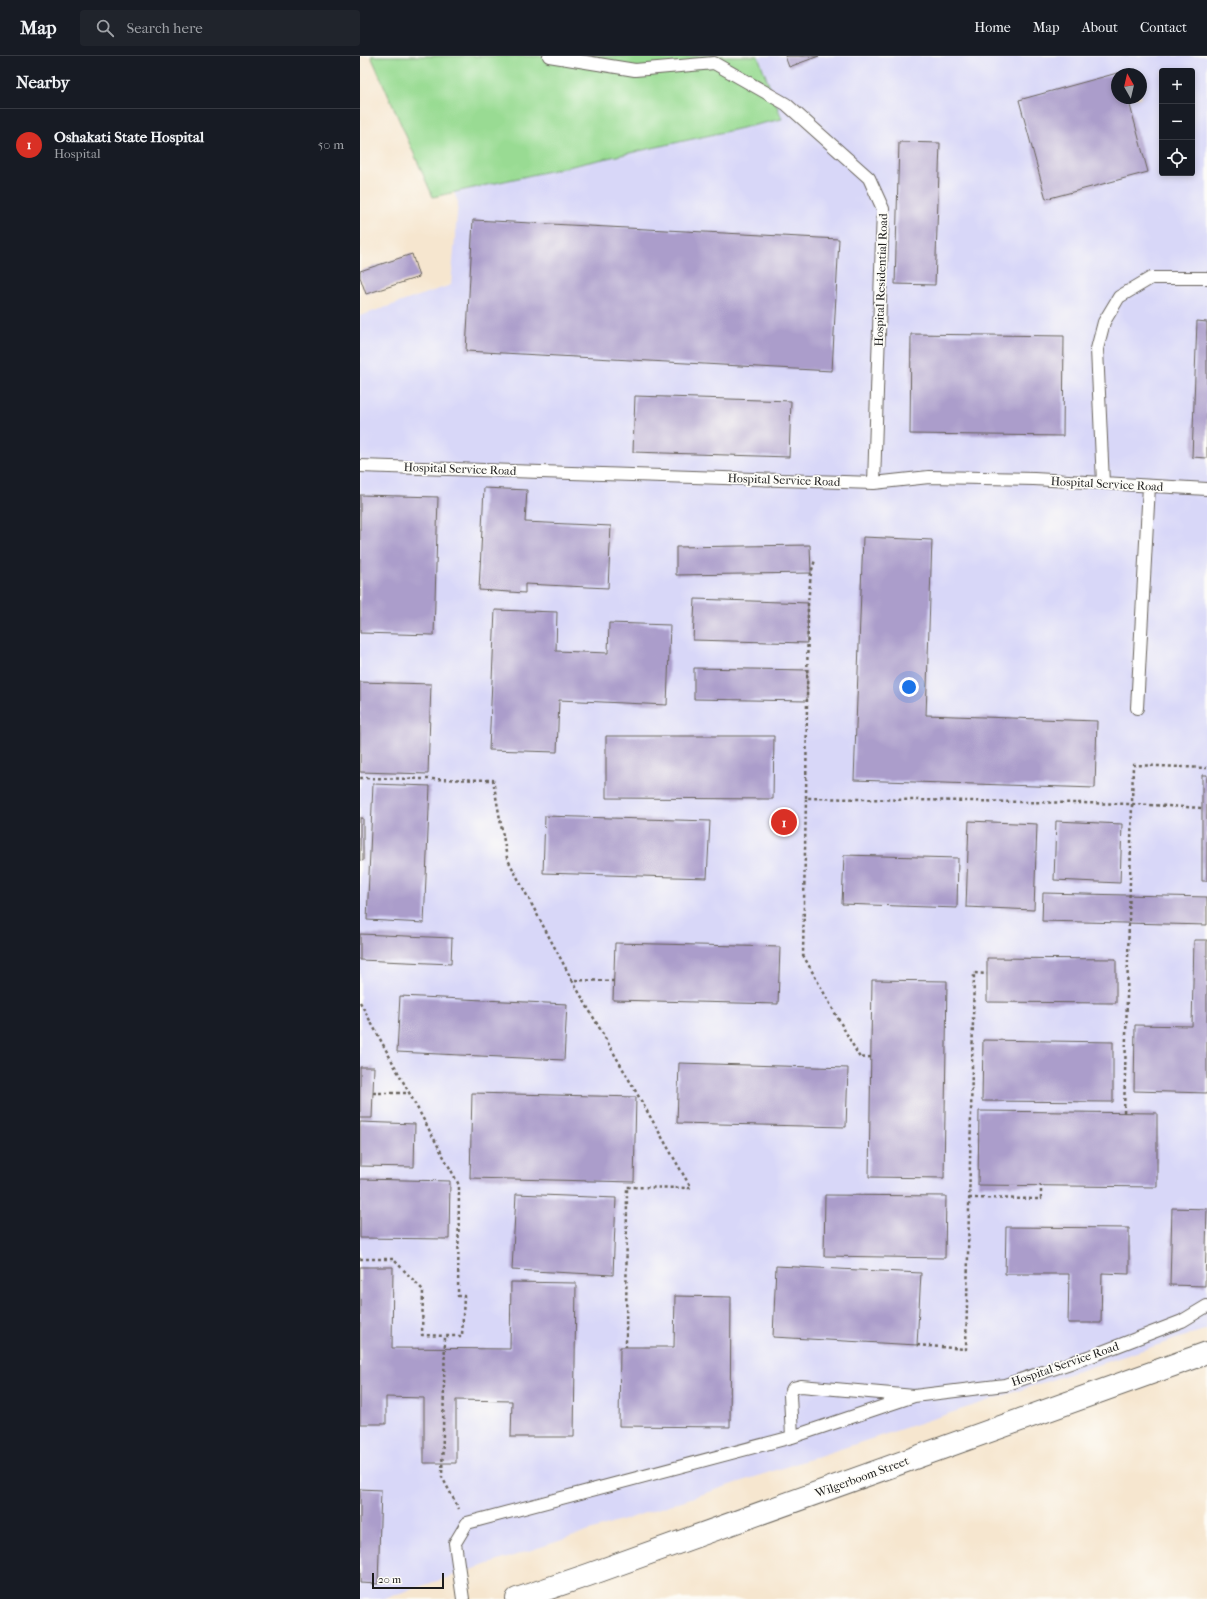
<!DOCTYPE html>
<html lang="en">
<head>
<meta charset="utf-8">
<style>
	:root { --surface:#171b24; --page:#20242c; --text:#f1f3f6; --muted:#9ea1a6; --line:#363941; --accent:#d93025 }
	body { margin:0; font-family:"IM FELL French Canon",serif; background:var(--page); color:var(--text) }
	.controls { position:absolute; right:12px; top:12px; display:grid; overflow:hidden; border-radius:4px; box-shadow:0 2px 6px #0003 }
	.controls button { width:36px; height:36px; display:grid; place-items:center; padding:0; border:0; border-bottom:1px solid var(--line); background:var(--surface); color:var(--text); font:20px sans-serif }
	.compass { position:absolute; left:751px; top:12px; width:36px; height:36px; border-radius:50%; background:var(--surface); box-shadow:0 2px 6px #0003; rotate:352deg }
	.scale { position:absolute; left:12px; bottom:10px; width:72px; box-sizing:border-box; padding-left:4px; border:2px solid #1c1c1c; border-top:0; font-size:11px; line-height:14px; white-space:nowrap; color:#1c1c1c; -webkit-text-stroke:3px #fdfcf7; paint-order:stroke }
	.you { position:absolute; left:549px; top:631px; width:14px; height:14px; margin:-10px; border:3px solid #fff; border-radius:50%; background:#1a73e8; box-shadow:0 0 0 6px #1a73e833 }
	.badge { display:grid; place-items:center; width:26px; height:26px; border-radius:50%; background:var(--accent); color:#fff; font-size:13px; font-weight:700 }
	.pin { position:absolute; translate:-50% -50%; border:2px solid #fff; box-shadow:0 1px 4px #0006 }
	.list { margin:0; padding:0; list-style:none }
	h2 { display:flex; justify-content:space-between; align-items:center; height:52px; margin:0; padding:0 16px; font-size:17px }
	h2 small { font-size:13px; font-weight:400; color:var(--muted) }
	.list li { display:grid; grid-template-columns:26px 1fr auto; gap:12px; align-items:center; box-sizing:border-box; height:72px; padding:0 16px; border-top:1px solid var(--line) }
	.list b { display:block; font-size:15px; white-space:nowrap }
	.list p { margin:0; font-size:13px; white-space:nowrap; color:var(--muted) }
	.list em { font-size:13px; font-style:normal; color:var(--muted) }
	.icon { flex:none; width:22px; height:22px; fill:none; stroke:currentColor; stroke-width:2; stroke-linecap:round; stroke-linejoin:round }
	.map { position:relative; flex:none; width:847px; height:1543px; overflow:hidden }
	header { display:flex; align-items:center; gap:24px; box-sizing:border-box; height:56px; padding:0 20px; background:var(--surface); border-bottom:1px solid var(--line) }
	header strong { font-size:19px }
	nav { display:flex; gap:22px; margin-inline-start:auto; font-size:14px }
	.search { width:280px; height:36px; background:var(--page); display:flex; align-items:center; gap:10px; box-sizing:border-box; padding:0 14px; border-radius:4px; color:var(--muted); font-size:15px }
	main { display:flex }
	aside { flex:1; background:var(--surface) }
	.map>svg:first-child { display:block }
</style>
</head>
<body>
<header>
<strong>Map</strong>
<div class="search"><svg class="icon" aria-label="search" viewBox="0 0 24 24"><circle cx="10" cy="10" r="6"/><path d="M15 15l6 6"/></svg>Search here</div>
<nav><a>Home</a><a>Map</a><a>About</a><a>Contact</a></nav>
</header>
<main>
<aside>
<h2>Nearby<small></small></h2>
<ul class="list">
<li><span class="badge">1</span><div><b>Oshakati State Hospital</b><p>Hospital</p></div><em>50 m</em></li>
</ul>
</aside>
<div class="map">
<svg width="847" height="1543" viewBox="0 0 847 1543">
	<rect width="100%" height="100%" fill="#fdfcf7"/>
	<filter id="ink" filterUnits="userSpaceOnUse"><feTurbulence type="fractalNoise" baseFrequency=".025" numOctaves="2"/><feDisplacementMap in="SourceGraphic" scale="8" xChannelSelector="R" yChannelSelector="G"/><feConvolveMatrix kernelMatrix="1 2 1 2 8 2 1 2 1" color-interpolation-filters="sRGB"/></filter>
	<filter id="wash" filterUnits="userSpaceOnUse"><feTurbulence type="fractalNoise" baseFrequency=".012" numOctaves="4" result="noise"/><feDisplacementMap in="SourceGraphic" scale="16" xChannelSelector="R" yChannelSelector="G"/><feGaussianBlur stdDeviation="0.9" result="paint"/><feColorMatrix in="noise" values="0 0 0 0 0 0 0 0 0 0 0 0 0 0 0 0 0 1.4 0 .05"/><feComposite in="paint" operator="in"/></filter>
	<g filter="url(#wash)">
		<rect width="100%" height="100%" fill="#f6e6cf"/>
		<path fill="#d8d7f8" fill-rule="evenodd" d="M36 0H847V1273L22 1543H0V260L91 229 98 146ZM802 15H832V117H802ZM757 18H781V42H757Z"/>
		<path fill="#99db93" stroke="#5a7c58" d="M11 0H398L422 63 73 141Z"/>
		<g id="blocks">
			<path fill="#ab9dcb" d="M425 0H459L429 11Z
				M761 16 762 18H757V42H768L788 116 686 143 659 44Z
				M539 86 580 87 575 229 535 228Z
				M113 164 479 183 472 315 106 295Z
				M52 198 59 221 6 238 0 221V215Z
				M837 265 847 266V402L832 401Z
				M551 278 704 280 703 380 550 378Z
				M275 340 431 345 429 401 273 396Z
				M124 432 167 434 165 466 251 470 248 532 165 528V537L119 534Z
				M0 439 78 441 74 579 0 577Z
				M503 481 572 484 566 659 737 665 735 732 494 724Z
				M450 489 451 517 316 519V491Z
				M335 543 448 547 447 587 333 584Z
				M135 554 197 556 196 595 248 597 249 567 310 569 307 649 199 644 197 696 129 694Z
				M334 612 447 614V645L334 643Z
				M0 626 71 628 68 718 0 716Z
				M246 680H414L413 743 246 742Z
				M842 719H847V825H842Z
				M13 728 70 730 64 867 7 864Z
				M185 760 350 765 347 822 183 817Z
				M0 762H3V805L0 804Z
				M609 765 677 768 674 854 606 851Z
				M696 765 762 768 760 827 694 824Z
				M484 799 598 802 597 852 482 848Z
				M683 837 847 841V869L682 865Z
				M0 878 92 882 91 908 0 904Z
				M834 884H847V1037L774 1035 775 969 832 970Z
				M255 887 420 891 418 948 253 944Z
				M627 902 756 903V947L627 946Z
				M512 924 587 925 584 1122 509 1121Z
				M40 940 207 948 204 1004 37 996Z
				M623 984 753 986V1046L622 1045Z
				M319 1007 488 1012 486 1071 317 1067Z
				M0 1011H14L12 1062H0Z
				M112 1037 276 1041 274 1126 110 1122Z
				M619 1055 797 1057V1131L618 1129Z
				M0 1066 55 1068 54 1111 0 1110Z
				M0 1123 90 1125 89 1183 0 1182Z
				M156 1138 256 1142 253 1219 152 1214Z
				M465 1139 586 1140 585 1202 464 1200Z
				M812 1152 847 1153 845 1230 810 1229Z
				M646 1171 769 1172V1218L742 1217 741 1267H708L709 1218H645Z
				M416 1210 561 1217 557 1289 413 1281Z
				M0 1211H33L32 1292 150 1293 151 1226 216 1227 214 1381H151L152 1345 96 1344V1407H64V1342L26 1341V1368H0Z
				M315 1240 371 1241 370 1371 259 1370 260 1291H314Z
				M0 1433 21 1434 18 1528 0 1527Z"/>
		</g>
	</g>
	<g filter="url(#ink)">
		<use href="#blocks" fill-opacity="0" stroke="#68635b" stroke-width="1"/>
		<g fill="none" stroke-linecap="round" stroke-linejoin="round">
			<g stroke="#68635b" stroke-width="14">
				<path id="lane" d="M189 0 275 14 354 7 426 48 509 122 523 153 514 427
					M0 410 514 427 569 421 674 423 847 433
					M743 427 737 293 744 266 759 241 791 222H847
					M777 652 789 430
					M554 1340 441 1330 433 1332 430 1339 432 1381 554 1340 645 1329 734 1299 822 1265 847 1250
					M103 1543 95 1487 107 1467 432 1381"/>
			</g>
			<g stroke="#68635b" stroke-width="24">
				<path id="street" d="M157 1543 228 1519 847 1297"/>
			</g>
			<path stroke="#68635b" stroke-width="2.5" stroke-dasharray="3 3" stroke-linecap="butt" d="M0 722 133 724 147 802 212 924
				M446 742 448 547 451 517 455 504
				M254 925 212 924 331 1132 267 1131 266 1291
				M0 946 99 1129 98 1240H104L102 1280H85L82 1421 99 1453
				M511 1001 500 1002 443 899 446 742 772 748 843 752
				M13 1037H49
				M764 1057 773 709 847 712
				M609 1142 681 1143V1130
				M0 1203H33L63 1234 62 1279 85 1280
				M557 1289 606 1293 614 917 627 918"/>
			<use href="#lane" stroke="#fff" stroke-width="12"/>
			<use href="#street" stroke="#fff" stroke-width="22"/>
		</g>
	</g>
	<g text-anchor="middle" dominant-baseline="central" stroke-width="3.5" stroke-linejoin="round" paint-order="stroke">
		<g font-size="12" fill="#1c1c1c" stroke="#fdfcf7">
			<text transform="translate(521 224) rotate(-88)">Hospital Residential Road</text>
			<text transform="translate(100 413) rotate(2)">Hospital Service Road</text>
			<text transform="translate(424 424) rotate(2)">Hospital Service Road</text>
			<text transform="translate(747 428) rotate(3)">Hospital Service Road</text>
			<text transform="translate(705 1308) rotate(-19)">Hospital Service Road</text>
			<text transform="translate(502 1421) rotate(-20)">Wilgerboom Street</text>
		</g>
	</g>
</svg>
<div class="controls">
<button>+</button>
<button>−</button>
<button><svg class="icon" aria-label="locate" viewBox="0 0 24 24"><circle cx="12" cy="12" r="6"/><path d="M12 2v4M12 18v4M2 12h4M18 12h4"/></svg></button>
</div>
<svg class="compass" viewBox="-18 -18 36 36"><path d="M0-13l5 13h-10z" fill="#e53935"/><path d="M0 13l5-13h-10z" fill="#9ea1a6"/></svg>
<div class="scale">20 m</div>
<div class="you"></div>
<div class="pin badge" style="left:424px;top:766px">1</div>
</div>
</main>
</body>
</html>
